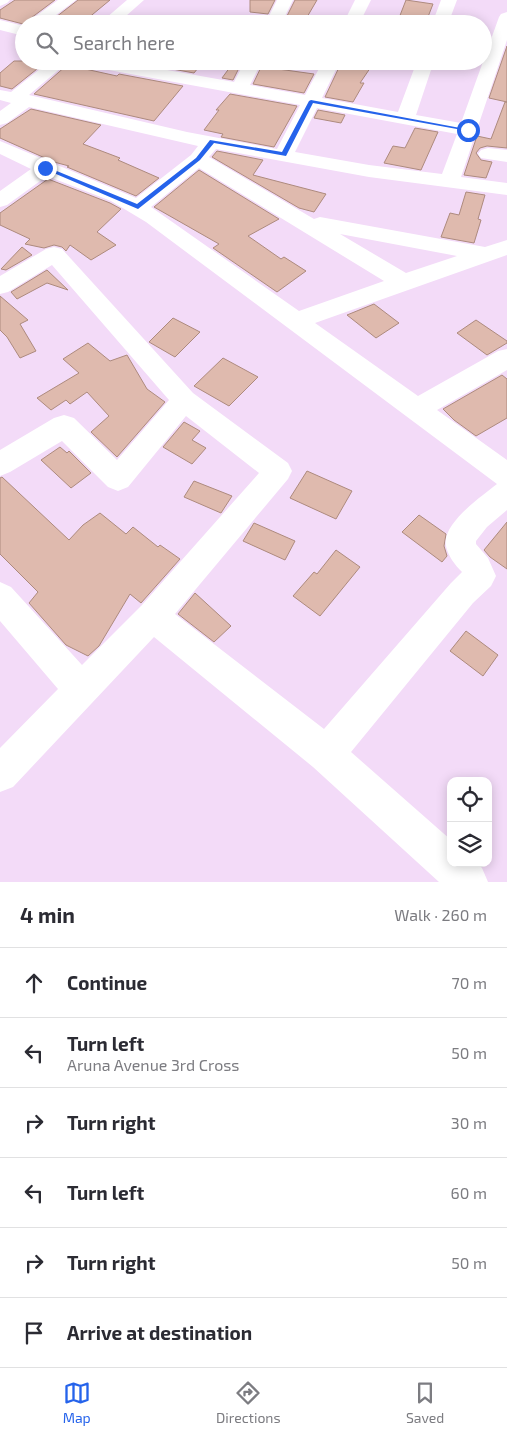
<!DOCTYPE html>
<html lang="en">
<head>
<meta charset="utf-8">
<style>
	:root { --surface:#fff; --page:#f2f2f3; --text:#2b2b33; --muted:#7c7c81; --line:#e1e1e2; --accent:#2563eb }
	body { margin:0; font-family:"Exo 2",sans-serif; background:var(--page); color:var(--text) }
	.controls { position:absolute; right:15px; bottom:15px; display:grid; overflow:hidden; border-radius:10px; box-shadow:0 2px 12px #0003 }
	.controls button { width:45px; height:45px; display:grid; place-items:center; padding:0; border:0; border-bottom:1px solid var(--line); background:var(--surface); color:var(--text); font:25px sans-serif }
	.stop { position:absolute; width:15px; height:15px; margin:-11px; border:4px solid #2563eb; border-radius:50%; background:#fff }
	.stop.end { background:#2563eb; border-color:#fff; box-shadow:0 1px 5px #0008 }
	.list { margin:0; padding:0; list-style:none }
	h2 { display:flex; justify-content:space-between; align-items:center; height:65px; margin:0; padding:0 20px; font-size:21px }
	h2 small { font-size:16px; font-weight:400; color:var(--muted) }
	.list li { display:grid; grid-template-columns:32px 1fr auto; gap:15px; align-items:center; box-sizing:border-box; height:70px; padding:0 20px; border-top:1px solid var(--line) }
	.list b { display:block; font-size:19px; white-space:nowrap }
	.list p { margin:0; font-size:16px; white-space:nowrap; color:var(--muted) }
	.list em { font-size:16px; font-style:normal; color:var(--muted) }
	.icon { flex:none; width:28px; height:28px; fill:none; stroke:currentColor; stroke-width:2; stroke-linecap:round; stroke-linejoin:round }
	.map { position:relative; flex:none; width:507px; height:882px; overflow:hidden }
	.search { position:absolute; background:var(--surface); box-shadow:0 2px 12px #0003; left:15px; right:15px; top:15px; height:55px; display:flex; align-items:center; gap:12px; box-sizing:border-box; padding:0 18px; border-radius:28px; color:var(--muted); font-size:19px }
	.sheet { height:485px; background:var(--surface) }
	nav { display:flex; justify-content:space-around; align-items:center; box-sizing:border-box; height:70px; border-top:1px solid var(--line); background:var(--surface); font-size:14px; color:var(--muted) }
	nav a { display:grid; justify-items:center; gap:2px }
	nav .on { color:var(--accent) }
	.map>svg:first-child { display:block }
</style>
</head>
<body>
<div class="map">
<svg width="507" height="882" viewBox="0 0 507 882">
	<rect width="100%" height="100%" fill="#f3dbf8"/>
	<path fill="#dfbaae" stroke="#ad8a7e" d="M15 0H55L23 24 0 18V10Z
		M78 0H110L81 24H47Z
		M250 0H275L268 14 250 12Z
		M295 0H317L303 24H283Z
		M406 0 433 4 426 22 399 18Z
		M507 46V102L489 98Z
		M14 61H47L12 89 0 86V73Z
		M129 61H163L198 68 194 73Z
		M264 61H282L278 69 314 74 304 93 253 84Z
		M342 61H375L360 83H364L353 102 325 97Z
		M233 63 241 64 233 80 222 78Z
		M67 65 117 76 119 74 183 86 154 121 34 94Z
		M230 94 297 106 274 147 221 137 223 134 204 130 219 110H216Z
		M505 102H507V148L487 146 480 148 476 153 481 160 492 162 486 178 464 175 477 136 491 139Z
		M31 109 101 125 83 144 120 158 118 160 159 178 136 196 67 167 69 166 54 162 0 138V129Z
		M318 110 345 115 341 123 314 118Z
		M415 128 438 132 421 170 384 163 393 146 405 148Z
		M217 151 263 160 253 175 326 194 314 212 299 208 212 157Z
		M199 170 279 219 248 236 281 259 284 257 306 271 277 292 213 248 219 244 154 207Z
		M48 179 110 203 121 209 97 232 116 245 91 260 70 245 66 251 62 247 54 245 44 248 25 244 30 239 0 225V213Z
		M466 192 485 195 478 219 481 220 474 243 441 237 450 213 459 215Z
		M22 247 32 255 6 270 1 269Z
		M47 270 68 290 47 283 17 299 11 292Z
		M0 296 28 320 20 324 36 351 20 358 7 337 0 330Z
		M374 304 399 323 376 338 347 315Z
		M173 318 200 332 175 357 149 342Z
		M476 320 507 341V343L487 355 457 333Z
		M88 343 110 361 127 355 147 389 165 402 117 457 91 432 109 416 87 392 70 404 66 400 51 410 37 398 79 373 63 359Z
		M223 358 258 377 229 406 194 386Z
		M502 375 507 379V418L476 436 454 420 443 409Z
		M184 422 200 431 192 440 206 448 192 464 163 447Z
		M60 447 67 453 69 451 91 473 71 488 41 460Z
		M307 471 352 491 336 519 290 498Z
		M2 477 69 540 83 525 100 513 126 534 133 527 158 547 160 545 180 559 141 603 130 594 99 646 88 656 66 645 29 603 38 592 0 554V478Z
		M194 481 232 496 221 513 184 497Z
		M419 515 446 534 444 546 447 556 442 562 402 532Z
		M507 522V569L490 557 484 550Z
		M254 523 295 541 285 560 243 541Z
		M336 550 360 567 320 616 293 596 314 572 317 574Z
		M195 593 231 626 214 642 178 614Z
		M466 631 498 655 483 676 450 651Z"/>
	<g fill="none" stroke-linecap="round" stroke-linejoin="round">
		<path fill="#fff" fill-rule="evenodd" d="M0 0H10L7 3 0 6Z
			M58 0H76L44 24H25Z
			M127 0H144L117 24H99Z
			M277 0H293L281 24H265Z
			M355 0H371L359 24H343Z
			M441 0H457L448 24H432Z
			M507 12V40L461 177 507 183V195L369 177 216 149 209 157 314 219 320 217 485 247 507 240V255L315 323 418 396 498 351 507 349V370L437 410 507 460V510L487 527 476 541V544L488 558 496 576 491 586 473 603 351 752 451 840V863H477L482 868 488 882H439L313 767 154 637 13 787 0 792V748L58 689 0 621V582L11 587 82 665 142 605 259 473 186 416 128 487 118 491 108 487 62 441 10 472 0 476V450L54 418 64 415 74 418 117 460 169 400 52 265 8 292 0 294V276L46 249 54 247 62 249 193 393 288 463 292 471 288 479 175 614 324 729 451 583 462 572C455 565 448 556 446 546 441 524 482 496 497 484L146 222 111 201 47 176 7 205 0 207V191L31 169 0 154V141L136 198 191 155 198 146 29 107 7 123 0 125V111L11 103 0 100V90L11 92 50 61H69L29 95 187 132 277 149 300 105 87 66 81 65 79 61H117L234 82 245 61H262L250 85 305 95 323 61H340L322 98 398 112 417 61H434L416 115 461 123 499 17 501 14ZM317 108 457 134 442 174 369 165 295 152ZM199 168 384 281 299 311 151 207ZM340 234 457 256 406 273Z
			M0 20 24 26V36L0 30Z
			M488 148 507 150V162L481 158 478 154 481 150Z"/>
	</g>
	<path fill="#2563eb" d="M311 100 471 130 468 131 313 103 286 156 214 143 200 160 138 209 42 168 47 167 137 204 196 158 210 140 282 152 309 101Z"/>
</svg>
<div class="controls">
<button><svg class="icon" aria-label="locate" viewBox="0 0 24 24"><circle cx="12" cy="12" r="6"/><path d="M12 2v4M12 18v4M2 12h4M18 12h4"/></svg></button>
<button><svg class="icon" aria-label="layers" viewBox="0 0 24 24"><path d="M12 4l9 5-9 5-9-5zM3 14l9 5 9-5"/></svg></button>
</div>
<div class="stop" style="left:468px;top:130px"></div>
<div class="stop end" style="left:45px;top:168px"></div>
<div class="search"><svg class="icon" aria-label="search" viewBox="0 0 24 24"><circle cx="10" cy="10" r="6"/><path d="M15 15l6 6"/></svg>Search here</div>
</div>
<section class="sheet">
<h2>4 min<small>Walk · 260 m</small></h2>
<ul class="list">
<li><svg class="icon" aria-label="ahead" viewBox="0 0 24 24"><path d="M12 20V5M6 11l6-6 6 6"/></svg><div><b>Continue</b></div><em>70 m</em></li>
<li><svg class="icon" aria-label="left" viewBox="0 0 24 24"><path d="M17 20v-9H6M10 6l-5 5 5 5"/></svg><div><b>Turn left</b><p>Aruna Avenue 3rd Cross</p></div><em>50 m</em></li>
<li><svg class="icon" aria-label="right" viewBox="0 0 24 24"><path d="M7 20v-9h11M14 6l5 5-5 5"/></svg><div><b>Turn right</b></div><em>30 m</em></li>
<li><svg class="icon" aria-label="left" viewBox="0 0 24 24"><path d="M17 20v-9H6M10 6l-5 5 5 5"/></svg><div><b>Turn left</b></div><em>60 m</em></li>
<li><svg class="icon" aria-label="right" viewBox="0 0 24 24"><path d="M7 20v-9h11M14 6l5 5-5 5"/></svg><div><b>Turn right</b></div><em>50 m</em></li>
<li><svg class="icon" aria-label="arrive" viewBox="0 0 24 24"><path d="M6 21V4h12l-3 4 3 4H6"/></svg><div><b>Arrive at destination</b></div></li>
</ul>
</section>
<nav>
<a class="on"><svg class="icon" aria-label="map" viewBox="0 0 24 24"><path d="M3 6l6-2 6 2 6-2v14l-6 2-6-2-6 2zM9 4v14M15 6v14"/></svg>Map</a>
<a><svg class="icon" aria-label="directions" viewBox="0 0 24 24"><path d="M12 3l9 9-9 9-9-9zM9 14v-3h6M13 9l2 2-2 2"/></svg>Directions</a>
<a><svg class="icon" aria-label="saved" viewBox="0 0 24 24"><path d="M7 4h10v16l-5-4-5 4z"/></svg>Saved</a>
</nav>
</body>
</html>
